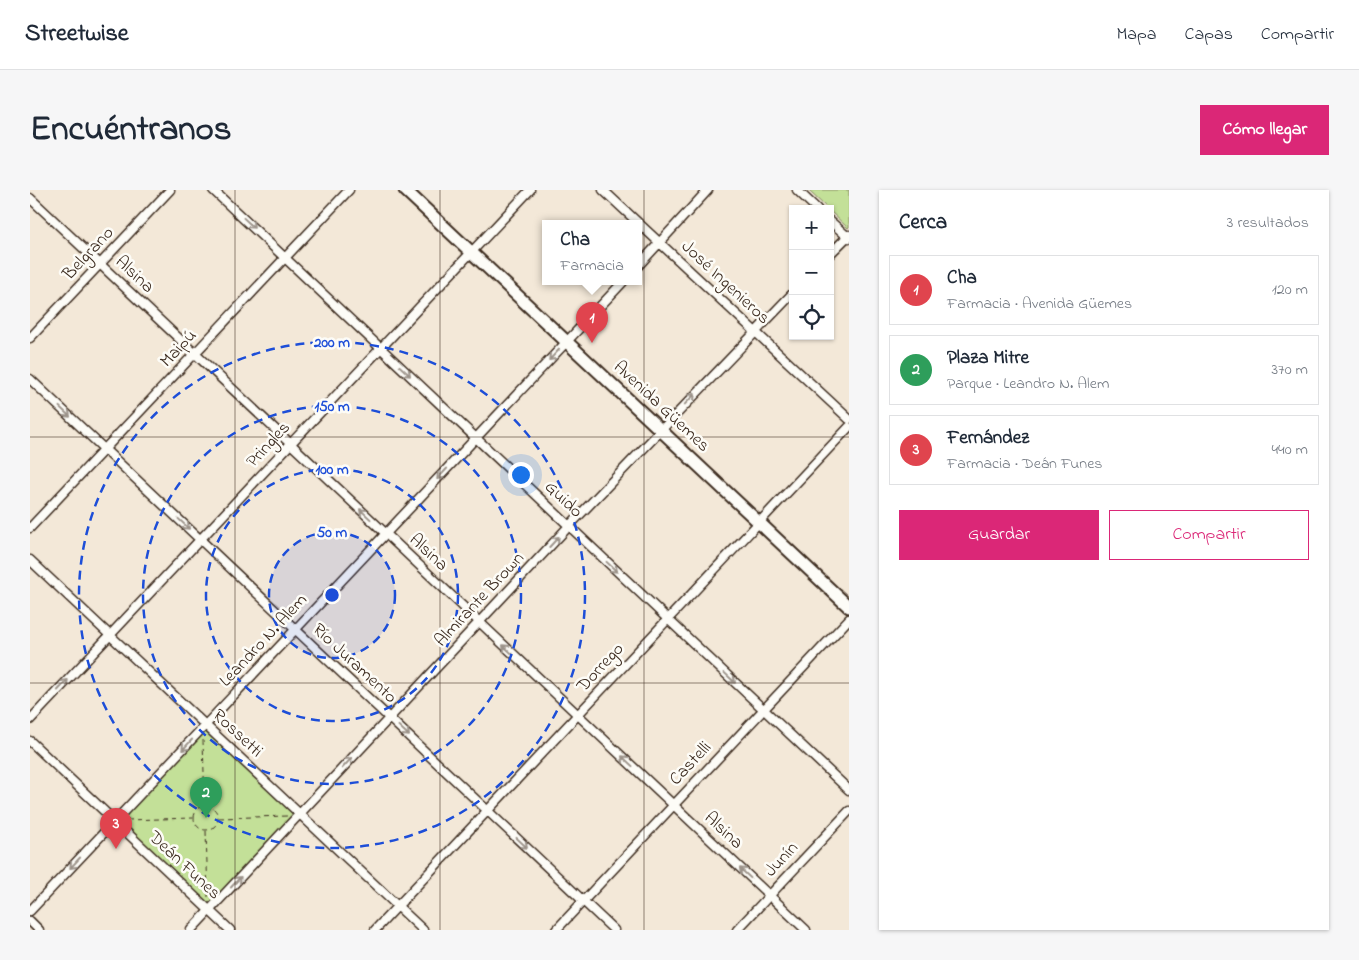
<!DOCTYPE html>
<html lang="es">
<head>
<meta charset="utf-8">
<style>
	:root { --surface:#fff; --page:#f6f6f7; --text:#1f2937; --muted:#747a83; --line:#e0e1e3; --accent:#db2777 }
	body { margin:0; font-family:"Indie Flower",sans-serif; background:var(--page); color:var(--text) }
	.controls { position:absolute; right:15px; top:15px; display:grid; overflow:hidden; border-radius:0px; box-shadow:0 1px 4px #0004 }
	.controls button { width:45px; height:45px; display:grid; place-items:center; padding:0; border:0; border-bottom:1px solid var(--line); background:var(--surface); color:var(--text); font:25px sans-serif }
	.you { position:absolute; left:490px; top:284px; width:18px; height:18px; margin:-12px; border:4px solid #fff; border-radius:50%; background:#1a73e8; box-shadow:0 0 0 8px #1a73e833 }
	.badge { display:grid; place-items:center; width:32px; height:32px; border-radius:50%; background:var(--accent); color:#fff; font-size:16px; font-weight:700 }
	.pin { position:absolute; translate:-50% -41px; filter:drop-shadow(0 1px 2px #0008) }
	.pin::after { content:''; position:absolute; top:26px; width:18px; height:15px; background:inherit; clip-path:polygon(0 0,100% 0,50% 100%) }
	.popup { position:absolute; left:512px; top:30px; width:100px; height:65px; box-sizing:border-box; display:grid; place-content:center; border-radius:0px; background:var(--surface); filter:drop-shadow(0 1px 4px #0005); font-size:16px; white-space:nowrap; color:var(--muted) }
	.popup b { font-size:19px; color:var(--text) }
	.popup::after { content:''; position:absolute; left:50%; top:100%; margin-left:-10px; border:10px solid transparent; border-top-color:var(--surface) }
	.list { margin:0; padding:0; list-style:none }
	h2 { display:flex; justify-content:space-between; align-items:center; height:65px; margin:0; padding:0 20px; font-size:21px }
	h2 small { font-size:16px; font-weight:400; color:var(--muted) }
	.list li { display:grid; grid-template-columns:32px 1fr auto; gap:15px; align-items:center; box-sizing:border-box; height:70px; margin:0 10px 10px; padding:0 10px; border:1px solid var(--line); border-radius:0px }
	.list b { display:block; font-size:19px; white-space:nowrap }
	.list p { margin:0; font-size:16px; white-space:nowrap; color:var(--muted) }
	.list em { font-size:16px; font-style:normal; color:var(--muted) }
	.actions { display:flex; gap:10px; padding:15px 20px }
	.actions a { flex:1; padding:11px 0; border:1px solid var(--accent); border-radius:0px; text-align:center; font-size:18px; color:var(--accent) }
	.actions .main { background:var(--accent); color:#fff }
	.icon { flex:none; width:28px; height:28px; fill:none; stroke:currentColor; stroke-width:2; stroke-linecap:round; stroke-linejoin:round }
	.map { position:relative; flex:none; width:819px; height:740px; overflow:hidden; border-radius:0px }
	header { display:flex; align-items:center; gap:30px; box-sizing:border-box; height:70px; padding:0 25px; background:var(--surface); border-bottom:1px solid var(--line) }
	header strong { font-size:24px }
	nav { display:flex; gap:28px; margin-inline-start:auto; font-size:18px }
	.intro { display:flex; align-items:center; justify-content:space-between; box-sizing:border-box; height:120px; padding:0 30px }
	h1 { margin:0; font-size:35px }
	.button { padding:12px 22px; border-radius:0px; background:var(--accent); color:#fff; font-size:18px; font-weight:700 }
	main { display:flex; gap:30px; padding:0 30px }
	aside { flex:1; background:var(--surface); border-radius:0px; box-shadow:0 1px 4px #0004 }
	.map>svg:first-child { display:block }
</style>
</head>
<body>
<header>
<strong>Streetwise</strong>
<nav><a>Mapa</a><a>Capas</a><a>Compartir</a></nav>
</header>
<div class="intro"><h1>Encuéntranos</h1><a class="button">Cómo llegar</a></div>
<main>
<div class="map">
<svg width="819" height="740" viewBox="0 0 819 740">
	<rect width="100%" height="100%" fill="#f3e8d8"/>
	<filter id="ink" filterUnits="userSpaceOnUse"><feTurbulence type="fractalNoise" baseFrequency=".02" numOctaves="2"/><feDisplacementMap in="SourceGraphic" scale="10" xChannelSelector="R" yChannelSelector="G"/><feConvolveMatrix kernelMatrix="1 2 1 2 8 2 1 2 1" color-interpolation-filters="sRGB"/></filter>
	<g filter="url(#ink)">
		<path fill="#c3e098" stroke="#7f855b" d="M778 0H819V37L818 38 800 21V19H798Z
			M173 540 265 626 179 718 87 630Z"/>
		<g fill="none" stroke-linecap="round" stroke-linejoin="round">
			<g stroke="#3b2a1e" stroke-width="11">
				<path id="minor" d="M183 0 819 600
					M573 0 819 229
					M767 0 787 19
					M0 8 776 740
					M800 31 819 48
					M800 64 819 45
					M608 76 678 0
					M0 148 140 0
					M0 189 584 740
					M0 338 319 0
					M0 370 393 740
					M0 530 500 0
					M0 551 200 740
					M0 721 593 92
					M0 731 9 740
					M161 740 539 336 763 103
					M345 740 819 237
					M526 740 819 429
					M707 740 819 621"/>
			</g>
			<g stroke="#3b2a1e" stroke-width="15">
				<path id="secondary" d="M375 0 819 417"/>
			</g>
			<path stroke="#3b2a1e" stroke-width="1" stroke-dasharray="5 4" stroke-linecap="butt" d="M173 550 175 616
				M164 628a12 12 0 1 1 24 0a12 12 0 1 1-24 0Z
				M189 628 257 626
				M97 630 163 628
				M176 641 178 707"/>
			<use href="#minor" stroke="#fdfcf7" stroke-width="8"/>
			<use href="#secondary" stroke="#fdfcf7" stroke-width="11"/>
		</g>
		<defs><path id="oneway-shaft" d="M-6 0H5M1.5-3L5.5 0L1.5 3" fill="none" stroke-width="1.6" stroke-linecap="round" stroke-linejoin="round" transform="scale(1.25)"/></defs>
		<g stroke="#9c938a">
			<use href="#oneway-shaft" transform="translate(219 33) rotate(43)"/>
			<use href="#oneway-shaft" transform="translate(524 165) rotate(133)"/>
			<use href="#oneway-shaft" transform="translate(375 181) rotate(43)"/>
			<use href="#oneway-shaft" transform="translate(660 209) rotate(-46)"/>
			<use href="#oneway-shaft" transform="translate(35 222) rotate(43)"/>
			<use href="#oneway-shaft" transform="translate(412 284) rotate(133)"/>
			<use href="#oneway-shaft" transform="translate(335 324) rotate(-137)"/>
			<use href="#oneway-shaft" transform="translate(154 334) rotate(43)"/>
			<use href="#oneway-shaft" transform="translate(524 352) rotate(-47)"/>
			<use href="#oneway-shaft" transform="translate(582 377) rotate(43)"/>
			<use href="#oneway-shaft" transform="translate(478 460) rotate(-137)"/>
			<use href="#oneway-shaft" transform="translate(700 488) rotate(43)"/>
			<use href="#oneway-shaft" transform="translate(33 495) rotate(-47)"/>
			<use href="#oneway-shaft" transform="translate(374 541) rotate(43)"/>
			<use href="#oneway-shaft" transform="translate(157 555) rotate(133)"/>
			<use href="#oneway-shaft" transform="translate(597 571) rotate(-137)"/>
			<use href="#oneway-shaft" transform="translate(317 573) rotate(-47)"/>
			<use href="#oneway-shaft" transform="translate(492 653) rotate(43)"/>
			<use href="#oneway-shaft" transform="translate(45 673) rotate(133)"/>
			<use href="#oneway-shaft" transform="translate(715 683) rotate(-137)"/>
			<use href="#oneway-shaft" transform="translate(206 692) rotate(-47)"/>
		</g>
	</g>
	<path fill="none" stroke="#3b2a1e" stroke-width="1" stroke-opacity="0.55" d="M205 0V740M410 0V740M614 0V740M0 247H819M0 493H819"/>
	<circle cx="302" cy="405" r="63" fill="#1d4ed8" fill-opacity=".12"/>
	<g fill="none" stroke="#1d4ed8" stroke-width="2.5" stroke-dasharray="9 6">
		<circle cx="302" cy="405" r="63"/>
		<circle cx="302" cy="405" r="126"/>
		<circle cx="302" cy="405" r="189"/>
		<circle cx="302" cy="405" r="253"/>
	</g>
	<g text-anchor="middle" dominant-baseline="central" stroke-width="5" stroke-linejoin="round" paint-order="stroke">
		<g font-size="18" fill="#3b2a1e" stroke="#fdfcf7">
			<text transform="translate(59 64) rotate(-47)">Belgrano</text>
			<text transform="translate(104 85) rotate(43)">Alsina</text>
			<text transform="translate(695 93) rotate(43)">José Ingenieros</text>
			<text transform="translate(149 159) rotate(-47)">Maipú</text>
			<text transform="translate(631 217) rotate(43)">Avenida Güemes</text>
			<text transform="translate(239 255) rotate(-47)">Pringles</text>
			<text transform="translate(533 310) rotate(43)">Guido</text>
			<text transform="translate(398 363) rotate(43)">Alsina</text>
			<text transform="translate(450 410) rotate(-47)">Almirante Brown</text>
			<text transform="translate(234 451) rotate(-47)">Leandro N. Alem</text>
			<text transform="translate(324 474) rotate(43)">Río Juramento</text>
			<text transform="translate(571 478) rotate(-47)">Dorrego</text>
			<text transform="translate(207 544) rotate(43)">Rossetti</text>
			<text transform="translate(661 574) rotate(-47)">Castelli</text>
			<text transform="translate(693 641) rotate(43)">Alsina</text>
			<text transform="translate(752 670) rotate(-47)">Junín</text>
			<text transform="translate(154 676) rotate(43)">Deán Funes</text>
		</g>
	</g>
	<circle cx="302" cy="405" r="8" fill="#1d4ed8" stroke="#fdfcf7" stroke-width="2.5"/>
	<g font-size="15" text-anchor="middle" font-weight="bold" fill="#1d4ed8" stroke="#fdfcf7" stroke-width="5" stroke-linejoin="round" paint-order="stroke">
		<text x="302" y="157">200 m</text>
		<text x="302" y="221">150 m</text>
		<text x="302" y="284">100 m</text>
		<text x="302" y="347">50 m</text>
	</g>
</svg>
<div class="controls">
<button>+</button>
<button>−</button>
<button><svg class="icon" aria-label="locate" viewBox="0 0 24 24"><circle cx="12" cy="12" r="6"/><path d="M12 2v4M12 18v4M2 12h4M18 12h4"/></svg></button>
</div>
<div class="you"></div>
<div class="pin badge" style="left:562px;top:153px;background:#e0444e">1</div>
<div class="popup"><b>Cha</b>Farmacia</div>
<div class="pin badge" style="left:176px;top:628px;background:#2e9e5b">2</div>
<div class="pin badge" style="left:86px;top:659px;background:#e0444e">3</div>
</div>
<aside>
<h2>Cerca<small>3 resultados</small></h2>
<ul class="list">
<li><span class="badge" style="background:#e0444e">1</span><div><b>Cha</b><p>Farmacia · Avenida Güemes</p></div><em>120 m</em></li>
<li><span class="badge" style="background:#2e9e5b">2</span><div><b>Plaza Mitre</b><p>Parque · Leandro N. Alem</p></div><em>370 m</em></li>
<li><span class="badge" style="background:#e0444e">3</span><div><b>Fernández</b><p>Farmacia · Deán Funes</p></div><em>440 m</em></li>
</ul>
<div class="actions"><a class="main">Guardar</a><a>Compartir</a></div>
</aside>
</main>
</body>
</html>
